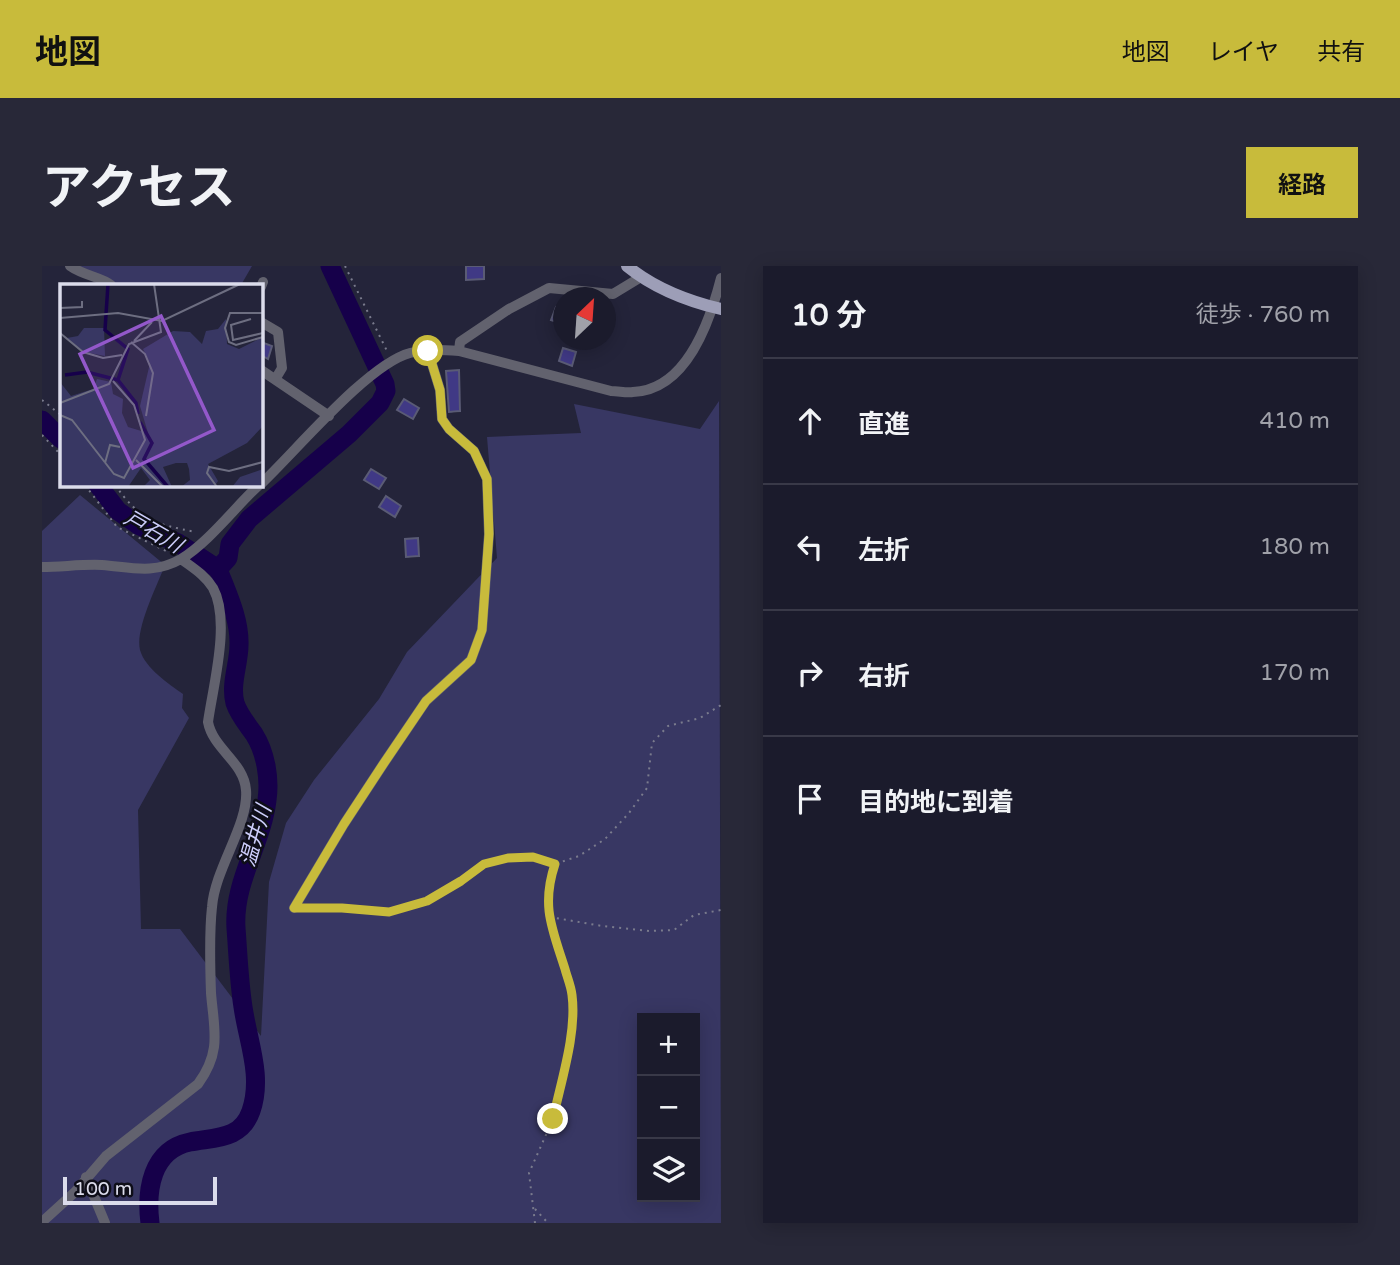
<!DOCTYPE html>
<html lang="ja">
<head>
<meta charset="utf-8">
<style>
	:root { --surface:#1b1b2c; --page:#282838; --text:#f1f3f6; --muted:#a0a1a9; --line:#393948; --accent:#c8bb3b }
	body { margin:0; font-family:"Varela Round","Noto Sans JP",sans-serif; background:var(--page); color:var(--text) }
	.controls { position:absolute; right:21px; bottom:21px; display:grid; overflow:hidden; border-radius:0px; box-shadow:0 4px 18px #0003 }
	.controls button { width:63px; height:63px; display:grid; place-items:center; padding:0; border:0; border-bottom:2px solid var(--line); background:var(--surface); color:var(--text); font:35px sans-serif }
	.compass { position:absolute; left:511px; top:21px; width:63px; height:63px; border-radius:50%; background:var(--surface); box-shadow:0 4px 18px #0003; rotate:25deg }
	.scale { position:absolute; left:21px; bottom:18px; width:154px; box-sizing:border-box; padding-left:7px; border:4px solid #dbdceb; border-top:0; font-size:19px; line-height:24px; white-space:nowrap; color:#dbdceb; -webkit-text-stroke:5px #0e0e18; paint-order:stroke }
	.stop { position:absolute; width:21px; height:21px; margin:-16px; border:5px solid #c8bb3b; border-radius:50%; background:#fff }
	.stop.end { background:#c8bb3b; border-color:#fff; box-shadow:0 2px 7px #0008 }
	.list { margin:0; padding:0; list-style:none }
	h2 { display:flex; justify-content:space-between; align-items:center; height:91px; margin:0; padding:0 28px; font-size:30px }
	h2 small { font-size:23px; font-weight:400; color:var(--muted) }
	.list li { display:grid; grid-template-columns:46px 1fr auto; gap:21px; align-items:center; box-sizing:border-box; height:126px; padding:0 28px; border-top:2px solid var(--line) }
	.list b { display:block; font-size:26px; white-space:nowrap }
	.list em { font-size:23px; font-style:normal; color:var(--muted) }
	.icon { flex:none; width:38px; height:38px; fill:none; stroke:currentColor; stroke-width:2; stroke-linecap:round; stroke-linejoin:round }
	.map { position:relative; flex:none; width:679px; height:957px; overflow:hidden; border-radius:0px }
	header { display:flex; align-items:center; gap:42px; box-sizing:border-box; height:98px; padding:0 35px; background:var(--accent); color:#111 }
	header strong { font-size:33px }
	nav { display:flex; gap:38px; margin-inline-start:auto; font-size:24px }
	.intro { display:flex; align-items:center; justify-content:space-between; box-sizing:border-box; height:168px; padding:0 42px }
	h1 { margin:0; font-size:49px }
	.button { padding:18px 32px; border-radius:0px; background:var(--accent); color:#111; font-size:24px; font-weight:700 }
	main { display:flex; gap:42px; padding:0 42px }
	aside { flex:1; background:var(--surface); border-radius:0px; box-shadow:0 4px 18px #0003 }
	.map>svg:first-child { display:block }
</style>
</head>
<body>
<header>
<strong>地図</strong>
<nav><a>地図</a><a>レイヤ</a><a>共有</a></nav>
</header>
<div class="intro"><h1>アクセス</h1><a class="button">経路</a></div>
<main>
<div class="map">
<svg width="679" height="957" viewBox="0 0 679 957">
	<rect width="100%" height="100%" fill="#24243a"/>
	<path fill="#383763" fill-rule="evenodd" d="M31 0H210L199 19H75L70 14Z
		M677 135 679 957H0V265L38 229 123 299C115 320 93 363 98 384 103 402 127 418 141 428L140 442 147 452 96 544 99 663H138L219 770 227 616 244 557 272 514 337 433 365 386 455 292 445 171 539 167 532 138 658 163ZM600 752H653V931H600Z"/>
	<path fill="#0007" d="M441 1 443 14 426 13Z
		M417 106 419 146 411 147 409 145Z
		M376 274 378 291 368 292 366 290Z"/>
	<g fill="none" stroke-linecap="round" stroke-linejoin="round">
		<path stroke="#16004a" stroke-width="19" d="M0 154 19 173
			M56 219 76 245 96 259 136 277 176 303
			M176 303 186 292 188 278 207 253 307 168 338 137 344 125 343 118 288 0
			M108 957C104 925 109 884 148 876 173 871 199 874 209 845 221 810 206 776 201 741 197 715 196 688 194 662 191 616 220 578 225 534 228 513 224 487 212 468 205 458 197 449 193 437 188 418 197 398 197 379 198 353 185 327 176 303"/>
	</g>
	<path fill="#403985" stroke="#5a5b75" stroke-width="2" d="M424 0H442V13L424 14Z
		M514 41 522 43V58L509 54Z
		M219 76 230 80 226 93 219 89Z
		M521 82 534 86 530 100 517 95Z
		M417 104 418 145 407 146 404 105Z
		M362 133 377 142 371 153 355 144Z
		M329 203 344 212 337 223 322 214Z
		M344 230 359 240 353 251 337 241Z
		M376 272 377 290 364 291 363 273Z"/>
	<g fill="none" stroke-linecap="round" stroke-linejoin="round">
		<path stroke="#7a7b8d" stroke-width="2" stroke-dasharray="2 5" stroke-linecap="butt" d="M303 0 346 87
			M0 134 19 149
			M0 169 19 189
			M43 219 75 261 126 286
			M73 219C98 254 112 258 154 266
			M263 642H300L347 646 385 635 420 615 442 598 466 592 491 591 513 598 537 590 563 573 587 547 605 522 610 477 626 460 658 452 679 439
			M508 651 560 660 607 665 632 664 652 649 679 644
			M493 943 506 957
			M493 957 487 907 511 853 530 762 531 746 530 728 507 651 505 630 513 599"/>
		<path stroke="#62626e" stroke-width="10" d="M28 0C42 10 60 11 69 19
			M219 21 221 16
			M219 56 236 66 240 102 234 112
			M417 85 418 76 467 43 507 22 571 28 599 11
			M219 104 287 150
			M219 218C254 185 326 98 368 87 384 83 401 84 417 85L569 125C577 125 584 127 591 126 645 124 668 55 679 12
			M0 301C20 301 40 298 60 299 88 301 111 309 139 293 167 276 193 241 217 219
			M252 642 302 558 342 497 384 435 429 394 440 364 447 268 445 213 432 185 407 163 400 153 398 124 386 85
			M44 911 63 957
			M0 956 33 926 64 890 156 818C180 785 172 764 169 727 168 699 167 668 170 641 173 602 207 558 204 524 202 496 171 483 166 456 171 420 189 355 171 322 163 309 151 302 139 293"/>
		<path stroke="#9d9eb7" stroke-width="12" d="M585 0C612 22 645 35 679 43"/>
	</g>
	<g fill="none" stroke-linecap="round" stroke-linejoin="round">
		<path stroke="#c8bb3b" stroke-width="9" d="M386 85 398 124 400 153 407 163 432 185 445 213 447 268 440 364 429 394 384 435 342 497 302 558 252 642H300L347 646 385 635 419 615 442 598 466 592 491 591 513 598C499 640 510 662 523 703 525 711 529 720 530 729 535 767 519 815 511 853"/>
	</g>
	<g text-anchor="middle" dominant-baseline="central" stroke-width="5" stroke-linejoin="round" paint-order="stroke">
		<g font-size="21" font-style="italic" fill="#cccdfa" stroke="#0e0e18">
			<text transform="translate(111 266) rotate(30)">戸石川</text>
			<text transform="translate(214 570) rotate(-74)">温井川</text>
		</g>
	</g>
	<g transform="translate(18 18)">
		<rect width="203" height="203" fill="#24243a"/>
		<path d="M166 35 167 60 179 65 203 53V142L187 159 148 180 158 197 154 203H121L130 196 129 185 127 179H116L103 183 112 203H83L90 196 81 184 68 203H0V98L11 112 33 105 37 95 51 98 53 110 63 115 62 129 68 143 88 149 80 122 90 79 83 65 113 47 130 48 142 60 146 47 158 45ZM24 44H44L45 72 24 68 7 54 18 52ZM203 185 201 202 172 203 180 193Z" fill="#383763"/>
		<path fill="none" stroke="#16004a" stroke-width="3.5" d="M48 0 45 46 68 65 58 96M5 91 27 88 58 96M58 96 76 119 78 130M80 138 92 159 84 175 108 203"/>
		<path fill="none" stroke="#6d6e81" stroke-width="2" d="M0 24 22 23V17M203 29H170L165 44 169 58 176 61 203 53M0 34 58 29 102 37 180 0M191 35 171 41 173 56 203 49V39M0 49 23 68 43 74 62 71M74 57 92 38M71 58 85 70 93 89 86 132M0 119 49 100 69 60 101 48 94 0M0 131 12 136 54 190 64 194 85 156 74 121 53 97M76 176 103 203M45 179 50 161 60 163M157 203 147 189 149 183 169 187 203 178"/>
		<path fill="#9358ca" fill-opacity="0.15" stroke="#9358ca" stroke-width="3.5" d="M101 32 154 146 73 184 20 70Z"/>
		<rect width="203" height="203" fill="none" stroke="#dbdceb" stroke-width="3.5"/>
	</g>
</svg>
<div class="controls">
<button>+</button>
<button>−</button>
<button><svg class="icon" aria-label="layers" viewBox="0 0 24 24"><path d="M12 4l9 5-9 5-9-5zM3 14l9 5 9-5"/></svg></button>
</div>
<svg class="compass" viewBox="-18 -18 36 36"><path d="M0-13l5 13h-10z" fill="#e53935"/><path d="M0 13l5-13h-10z" fill="#a0a1a9"/></svg>
<div class="scale">100 m</div>
<div class="stop" style="left:386px;top:85px"></div>
<div class="stop end" style="left:511px;top:853px"></div>
</div>
<aside>
<h2>10 分<small>徒歩 · 760 m</small></h2>
<ul class="list">
<li><svg class="icon" aria-label="ahead" viewBox="0 0 24 24"><path d="M12 20V5M6 11l6-6 6 6"/></svg><div><b>直進</b></div><em>410 m</em></li>
<li><svg class="icon" aria-label="left" viewBox="0 0 24 24"><path d="M17 20v-9H6M10 6l-5 5 5 5"/></svg><div><b>左折</b></div><em>180 m</em></li>
<li><svg class="icon" aria-label="right" viewBox="0 0 24 24"><path d="M7 20v-9h11M14 6l5 5-5 5"/></svg><div><b>右折</b></div><em>170 m</em></li>
<li><svg class="icon" aria-label="arrive" viewBox="0 0 24 24"><path d="M6 21V4h12l-3 4 3 4H6"/></svg><div><b>目的地に到着</b></div></li>
</ul>
</aside>
</main>
</body>
</html>
